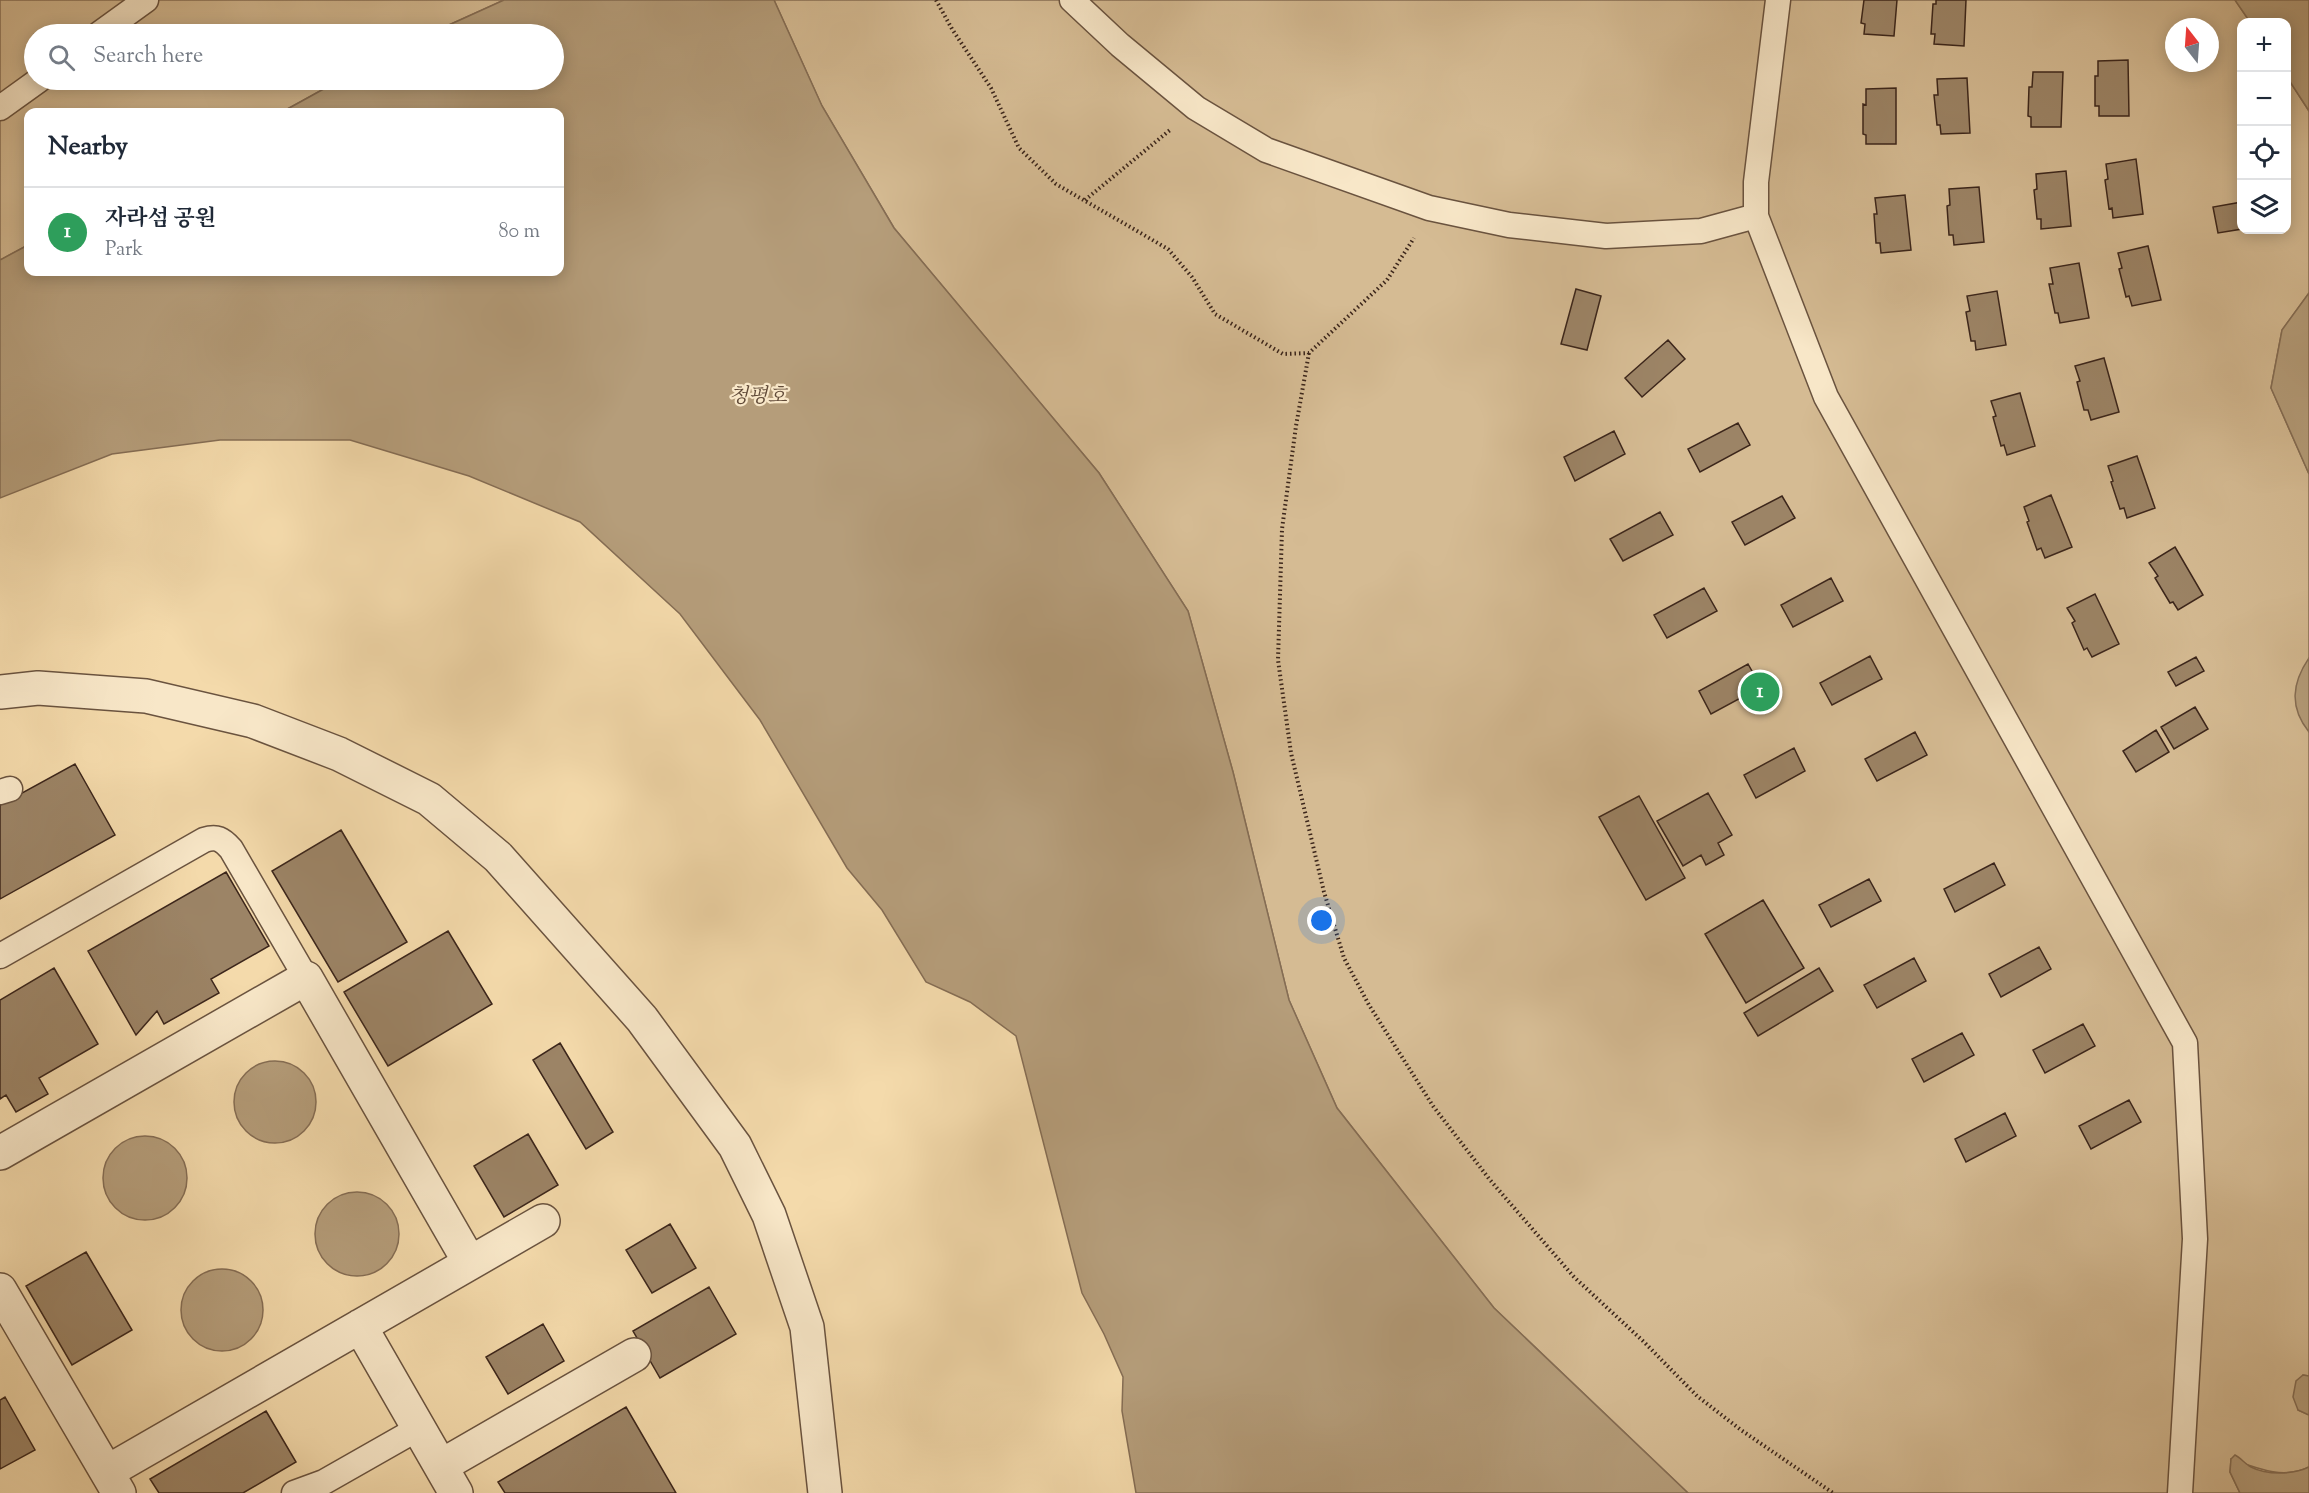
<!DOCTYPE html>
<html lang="en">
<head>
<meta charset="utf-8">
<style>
	:root { --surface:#fff; --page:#f6f6f7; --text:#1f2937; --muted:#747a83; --line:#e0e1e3; --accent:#8f2418 }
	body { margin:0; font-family:"Sorts Mill Goudy","Noto Serif KR",serif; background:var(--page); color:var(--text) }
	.controls { position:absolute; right:18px; top:18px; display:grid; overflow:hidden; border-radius:12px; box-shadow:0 3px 15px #0003 }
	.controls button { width:54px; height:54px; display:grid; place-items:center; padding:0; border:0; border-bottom:2px solid var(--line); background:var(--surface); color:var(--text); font:30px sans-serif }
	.compass { position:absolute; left:2165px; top:18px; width:54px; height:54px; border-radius:50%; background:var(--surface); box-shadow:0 3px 15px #0003; rotate:343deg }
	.you { position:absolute; left:1322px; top:921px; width:21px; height:21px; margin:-15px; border:4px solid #fff; border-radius:50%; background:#1a73e8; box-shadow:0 0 0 9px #1a73e833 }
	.badge { display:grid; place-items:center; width:39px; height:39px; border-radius:50%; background:var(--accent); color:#fff; font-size:20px; font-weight:700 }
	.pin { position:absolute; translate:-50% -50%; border:3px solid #fff; box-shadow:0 2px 6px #0006 }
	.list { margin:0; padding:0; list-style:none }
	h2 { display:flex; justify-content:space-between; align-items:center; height:78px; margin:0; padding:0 24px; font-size:26px }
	h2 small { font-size:20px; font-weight:400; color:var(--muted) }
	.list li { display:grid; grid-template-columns:39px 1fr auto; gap:18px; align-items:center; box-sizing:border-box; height:90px; padding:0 24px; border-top:2px solid var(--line) }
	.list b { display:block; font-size:22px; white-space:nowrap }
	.list p { margin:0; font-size:20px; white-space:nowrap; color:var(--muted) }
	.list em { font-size:20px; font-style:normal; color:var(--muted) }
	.icon { flex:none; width:33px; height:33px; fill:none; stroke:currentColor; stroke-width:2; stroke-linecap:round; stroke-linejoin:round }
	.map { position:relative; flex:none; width:2309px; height:1493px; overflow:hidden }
	.search { position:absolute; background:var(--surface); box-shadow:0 3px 15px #0003; left:24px; top:24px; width:540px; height:66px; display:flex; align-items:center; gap:15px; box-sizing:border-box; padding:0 21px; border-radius:33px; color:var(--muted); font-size:22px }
	.panel { position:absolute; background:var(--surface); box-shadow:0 3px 15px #0003; left:24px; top:108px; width:540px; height:168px; border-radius:12px }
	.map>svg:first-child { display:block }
</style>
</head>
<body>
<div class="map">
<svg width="2309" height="1493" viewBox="0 0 2309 1493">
	<rect width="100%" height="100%" fill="#f4daab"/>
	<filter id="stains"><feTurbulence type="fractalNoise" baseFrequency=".00333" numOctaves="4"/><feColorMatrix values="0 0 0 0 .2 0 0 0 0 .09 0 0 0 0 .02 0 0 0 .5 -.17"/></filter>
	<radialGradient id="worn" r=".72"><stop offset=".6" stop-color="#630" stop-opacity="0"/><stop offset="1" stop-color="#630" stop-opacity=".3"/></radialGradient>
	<path fill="#d5bb93" stroke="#887057" stroke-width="1.5" fill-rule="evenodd" d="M0 0H504L429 34H34V80H340L282 112H28V245L0 260Z
		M774 0H2235L2250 22H2242V230H2286L2287 77 2309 111V293L2282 330 2271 388 2309 474V1376L2303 1375 2298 1410 2309 1415V1467C2283 1480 2256 1468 2231 1459L2230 1472 2240 1493H1688L1494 1308 1337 1108 1289 1000 1233 772 1188 611 1099 473 894 228 822 106ZM2174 27H2210V63H2174Z"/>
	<path fill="#b59d7a" stroke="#856d54" stroke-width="1.5" d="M504 0H774L822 106 894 228 1099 473 1188 611 1233 772 1289 1000 1337 1108 1494 1308 1688 1493H1136L1122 1411 1123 1377 1104 1334 1082 1293 1016 1036 970 1002 926 982 882 910 847 868 760 720 680 614 580 522 469 476 350 440H220L112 454 0 498V260L28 245V272H560V112H282L340 80H554V34H429Z
		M2235 0H2309V111L2287 77 2286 22H2250Z
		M2309 293V474L2271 388 2282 330Z
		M2309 658V732C2289 707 2292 683 2309 658Z
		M234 1102a41 41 0 1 1 82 0a41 41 0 1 1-82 0Z
		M103 1178a42 42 0 1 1 84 0a42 42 0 1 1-84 0Z
		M315 1234a42 42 0 1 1 84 0a42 42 0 1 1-84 0Z
		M181 1310a41 41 0 1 1 82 0a41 41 0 1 1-82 0Z
		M2303 1375 2309 1376V1415L2298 1410 2293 1397 2296 1381Z
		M2235 1455C2241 1458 2245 1464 2251 1467 2266 1475 2294 1475 2309 1467V1493H2240L2230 1472 2231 1459Z"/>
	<path fill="#9c8466" stroke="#3c261b" stroke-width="1.5" d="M1864 0H1897L1894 36 1864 34 1865 24 1861 23Z
		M1936 0H1966L1964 46 1934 44 1935 34H1931L1933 4H1936Z
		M2128 60 2129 116H2099V106H2095V76H2098V61Z
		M2033 72H2063L2061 127H2031V117L2028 116 2029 87H2032Z
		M1967 78 1970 133 1941 134 1940 125H1937L1934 95H1938L1937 79Z
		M1896 88V144H1866V135L1863 134V104L1866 105V89Z
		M2136 159 2143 214 2113 218 2112 208 2109 209 2105 180 2108 179 2106 164Z
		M2066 171 2071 226 2041 229V219H2037L2034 190 2037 189 2036 174Z
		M1979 187 1984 242 1954 245 1953 235H1949L1947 206 1950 205 1949 189Z
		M1905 195 1911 250 1881 253 1880 243H1876L1874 214H1877L1875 198Z
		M2242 202V229L2218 233 2213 207Z
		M2148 246 2161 300 2132 306 2129 296 2126 297 2119 269 2122 268 2118 253Z
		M2079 263 2089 318 2060 323 2058 313H2055L2049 284H2053L2050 268Z
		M1576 289 1601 296 1587 350 1561 344Z
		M1997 291 2006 345 1976 350 1975 341H1971L1966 312 1970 311 1967 296Z
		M1668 340 1685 359 1642 397 1625 378Z
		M2104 358 2119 412 2091 420 2088 410H2084L2077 382 2080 381 2075 366Z
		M2020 393 2035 446 2007 455 2004 445 2001 446 1993 417 1996 416 1991 401Z
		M1738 423 1750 445 1700 472 1688 449Z
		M1614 431 1625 454 1575 481 1564 457Z
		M2137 456 2155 508 2127 518 2124 508 2120 509 2111 482 2113 481 2108 466Z
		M2051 495 2072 547 2045 558 2041 548 2037 550 2027 522 2029 521 2024 507Z
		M1782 496 1795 518 1745 545 1732 522Z
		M1660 512 1673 535 1623 561 1610 539Z
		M2175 547 2203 595 2178 610 2173 602 2170 603 2155 578 2158 576 2149 563Z
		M1831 578 1843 601 1793 627 1781 605Z
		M1704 588 1717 611 1667 638 1654 615Z
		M2095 594 2119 644 2092 657 2087 648 2084 650 2072 623 2075 621 2067 608Z
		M1870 656 1882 679 1832 705 1820 683Z
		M2196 657 2204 671 2176 686 2168 672Z
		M1748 664 1761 687 1711 714 1699 691Z
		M2195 707 2208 729 2174 749 2161 727Z
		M2156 730 2169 752 2136 772 2123 751Z
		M1915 732 1927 755 1877 781 1865 759Z
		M1794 748 1805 771 1756 798 1744 775Z
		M75 764 115 835 0 899V805Z
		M1708 793 1732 835 1718 843 1724 855 1706 865 1701 855 1683 866 1657 821Z
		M1639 796 1685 878 1646 900 1599 817Z
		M341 830 407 942 338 982 272 871Z
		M1994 863 2005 885 1955 912 1944 889Z
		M226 872 269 946 211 979 219 993 164 1024 157 1011 136 1035 88 951Z
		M1869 879 1881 901 1831 927 1819 905Z
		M1763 900 1804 968 1746 1003 1705 934Z
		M448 931 492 1004 388 1066 344 992Z
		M2039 947 2051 969 2001 997 1989 974Z
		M1914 958 1926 981 1877 1008 1864 985Z
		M54 968 98 1044 39 1078 48 1094 16 1112 6 1095 0 1099V1000Z
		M1819 968 1833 991 1758 1036 1744 1013Z
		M2083 1024 2095 1046 2045 1073 2033 1050Z
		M1962 1033 1974 1055 1924 1082 1912 1059Z
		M560 1043 613 1132 586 1149 533 1060Z
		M2129 1100 2141 1122 2091 1149 2079 1126Z
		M2005 1113 2016 1136 1966 1162 1955 1139Z
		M528 1134 558 1185 504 1217 474 1166Z
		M670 1224 696 1268 652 1293 626 1250Z
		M86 1252 132 1330 72 1365 26 1286Z
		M709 1287 736 1334 660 1378 633 1331Z
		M543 1324 564 1361 508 1394 486 1357Z
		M5 1397 35 1450 0 1469V1400Z
		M626 1407 676 1493H505L498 1482Z
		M266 1411 296 1462 243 1493H159L150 1479Z"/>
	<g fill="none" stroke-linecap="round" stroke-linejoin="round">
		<g stroke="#6a533f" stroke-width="27">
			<path id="lane" d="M1072 0 1120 45 1196 108 1266 150 1429 208 1509 225 1606 236 1701 231 1756 216
				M1778 0 1756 182V216L1826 397 2185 1043 2195 1239 2180 1493
				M99 34 146 0
				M0 108 39 80
				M0 792 10 789
				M0 956 204 840C217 836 222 839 231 849L306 978
				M294 1493 324 1482 419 1428"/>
		</g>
		<g stroke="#6a533f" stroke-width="36">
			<path id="street" d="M0 692 38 688 146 696 253 721 339 754 429 799 498 857 642 1019 735 1146 769 1215 807 1327 825 1493
				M0 1153 306 978 470 1263
				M0 1290 119 1493
				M360 1326 456 1493
				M441 1466 634 1355
				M107 1472 543 1221"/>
		</g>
		<path stroke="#3c261b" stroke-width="4" stroke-dasharray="1.5 3" stroke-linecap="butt" d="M936 0 952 29 991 88 1019 148 1056 184 1168 249 1192 277 1215 314 1283 354 1309 353 1387 280 1414 238
			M1085 200 1170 130
			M1309 353 1296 426 1282 529 1278 660 1291 753 1324 892 1344 958 1369 1005 1433 1106 1490 1180 1574 1277 1644 1342 1697 1396 1741 1430 1833 1493"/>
		<use href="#lane" stroke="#f8e7c8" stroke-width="24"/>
		<use href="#street" stroke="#f8e7c8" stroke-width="33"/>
	</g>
	<g text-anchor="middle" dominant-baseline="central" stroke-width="4.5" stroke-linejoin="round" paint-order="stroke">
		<g font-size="20" font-style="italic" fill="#604a38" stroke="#f8e7c8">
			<text x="758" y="397">청평호</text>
		</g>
	</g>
	<rect width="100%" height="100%" filter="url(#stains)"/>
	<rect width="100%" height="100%" fill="url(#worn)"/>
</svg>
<div class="controls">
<button>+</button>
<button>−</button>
<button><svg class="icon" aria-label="locate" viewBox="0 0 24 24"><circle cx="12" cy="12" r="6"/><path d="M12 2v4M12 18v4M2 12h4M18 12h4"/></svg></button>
<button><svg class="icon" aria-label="layers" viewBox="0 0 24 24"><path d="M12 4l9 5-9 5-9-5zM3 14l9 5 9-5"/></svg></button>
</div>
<svg class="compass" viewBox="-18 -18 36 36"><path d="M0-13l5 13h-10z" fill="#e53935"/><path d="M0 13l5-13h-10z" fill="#747a83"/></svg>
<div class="you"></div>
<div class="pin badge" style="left:1760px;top:692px;background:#2e9e5b">1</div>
<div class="search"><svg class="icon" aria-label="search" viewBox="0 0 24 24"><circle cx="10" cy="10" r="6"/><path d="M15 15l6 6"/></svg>Search here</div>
<section class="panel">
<h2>Nearby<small></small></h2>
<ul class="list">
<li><span class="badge" style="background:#2e9e5b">1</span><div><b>자라섬 공원</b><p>Park</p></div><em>80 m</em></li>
</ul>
</section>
</div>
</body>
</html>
